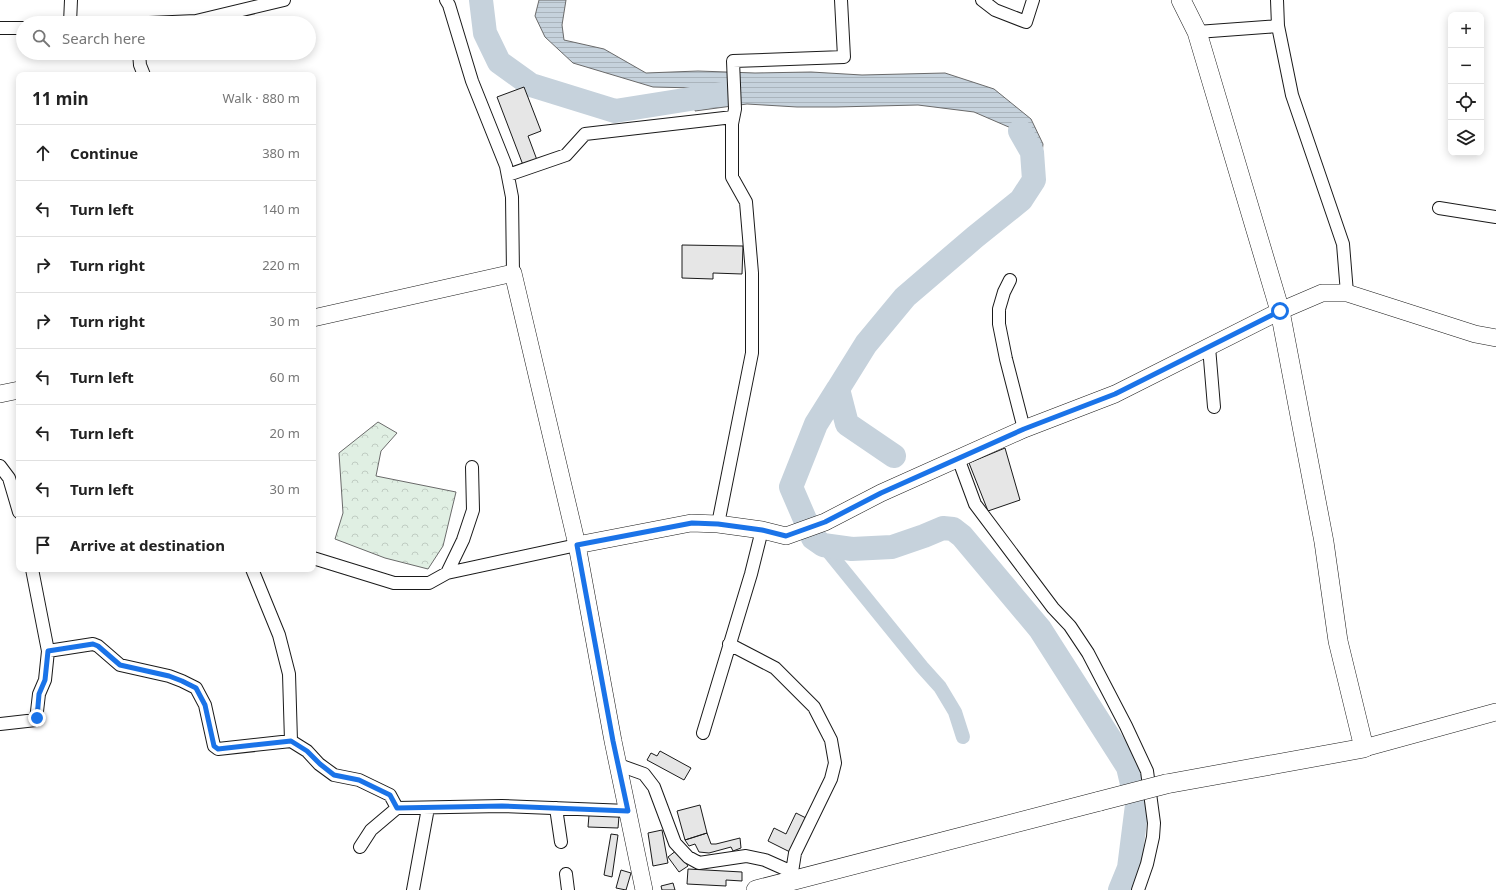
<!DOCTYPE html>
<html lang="en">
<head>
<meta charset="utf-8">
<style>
	:root { --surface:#fff; --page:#f2f2f2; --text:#222; --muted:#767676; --line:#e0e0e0 }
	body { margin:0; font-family:"Noto Sans",sans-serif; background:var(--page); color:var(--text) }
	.controls { position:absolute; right:12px; top:12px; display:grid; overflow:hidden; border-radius:8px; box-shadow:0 2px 10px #0003 }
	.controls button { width:36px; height:36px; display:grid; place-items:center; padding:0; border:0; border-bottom:1px solid var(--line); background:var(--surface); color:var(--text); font:20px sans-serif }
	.stop { position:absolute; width:12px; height:12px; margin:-9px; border:3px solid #1a73e8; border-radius:50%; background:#fff }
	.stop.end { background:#1a73e8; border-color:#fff; box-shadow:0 1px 4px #0008 }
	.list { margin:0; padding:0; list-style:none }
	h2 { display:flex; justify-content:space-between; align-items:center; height:52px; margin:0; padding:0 16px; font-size:17px }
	h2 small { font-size:13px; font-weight:400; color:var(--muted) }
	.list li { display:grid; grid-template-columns:26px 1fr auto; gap:12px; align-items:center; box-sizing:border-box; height:56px; padding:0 16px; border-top:1px solid var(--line) }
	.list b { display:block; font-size:15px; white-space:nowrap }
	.list em { font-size:13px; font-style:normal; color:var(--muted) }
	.icon { flex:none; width:22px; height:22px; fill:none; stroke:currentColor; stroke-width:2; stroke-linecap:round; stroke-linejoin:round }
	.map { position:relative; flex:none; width:1496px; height:890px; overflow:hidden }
	.search { position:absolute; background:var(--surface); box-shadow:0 2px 10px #0003; left:16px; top:16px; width:300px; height:44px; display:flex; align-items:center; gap:10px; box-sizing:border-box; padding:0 14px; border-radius:22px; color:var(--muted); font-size:15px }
	.panel { position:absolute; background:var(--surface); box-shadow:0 2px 10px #0003; left:16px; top:72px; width:300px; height:500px; border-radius:8px }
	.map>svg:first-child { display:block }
</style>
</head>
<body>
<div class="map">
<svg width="1496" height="890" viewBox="0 0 1496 890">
	<defs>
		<pattern id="park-crowns" width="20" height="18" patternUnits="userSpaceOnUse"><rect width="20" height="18" fill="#e0efe3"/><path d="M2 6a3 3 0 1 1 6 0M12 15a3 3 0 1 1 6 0" fill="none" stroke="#c0ccc2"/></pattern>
		<pattern id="water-rules" width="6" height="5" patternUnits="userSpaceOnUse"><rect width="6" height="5" fill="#c6d2dc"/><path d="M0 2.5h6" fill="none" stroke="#aab4bc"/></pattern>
	</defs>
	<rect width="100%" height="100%" fill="#fff"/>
	<path fill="url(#park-crowns)" stroke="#6a6a6a" d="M378 422 397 433 381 451 376 476 456 492 443 546 428 569 385 558 335 539 343 513 339 453Z"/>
	<path fill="url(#water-rules)" stroke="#6a6a6a" d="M539 0H566L562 25 564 40 604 49 646 73 698 71 755 73 811 72 862 75 945 73 994 89 1031 119 1043 144 1041 164 1023 157 1011 128 974 112 918 105 836 107H797L747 104 695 111 697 88 653 87 573 63 545 37 535 16Z"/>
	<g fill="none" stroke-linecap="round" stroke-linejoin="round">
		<path stroke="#c6d2dc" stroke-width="14" d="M823 545 922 667 940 687 955 712 963 737"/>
		<path stroke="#c6d2dc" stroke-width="24" d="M481 0 485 33 499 62 531 85 615 111 728 93
			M838 389 816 424 791 487 813 538 823 545 852 549 892 547 924 536 943 528 953 529 962 536 1040 629 1128 767 1137 805 1129 868 1120 890
			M894 456 847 424 838 389 866 344 905 297 975 237 1021 200 1034 180 1032 152 1020 131"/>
	</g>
	<path fill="#e6e6e6" stroke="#1a1a1a" d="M524 87 541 131 528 136 537 160 523 165 497 97Z
		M682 245 743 246 742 274 713 273V279L682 278Z
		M1005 448 1020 500 988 511 969 463Z
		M660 751 691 768 684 780 647 760 651 753 657 756Z
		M700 805 707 833 685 840 677 811Z
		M796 813 806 818 790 852 768 841 774 828 786 834Z
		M589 815 619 816 618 828 588 827Z
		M662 830 668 863 653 866 648 833Z
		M707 833 711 844H716L740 838 741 848 733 851 731 847 709 853 699 852 695 844 689 846 685 840Z
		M611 834 618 835 612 877 604 875Z
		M677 850 688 866 679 872 668 857Z
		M688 869 742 872V881L726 880V886L687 884Z
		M621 870 631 873 626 890 616 888Z
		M673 883 675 890H662L661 886Z"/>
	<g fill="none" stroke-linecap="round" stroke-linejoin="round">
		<g stroke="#1a1a1a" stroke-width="14">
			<path id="street" d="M446 0 449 5 472 81 506 166 512 197 513 273
				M982 0 995 10 1026 22 1033 0
				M1277 0 1278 26 1292 95 1343 244 1347 293
				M70 23 71 0
				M149 23 196 21 284 0
				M0 28H23
				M1197 32 1278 26
				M139 53 140 65 144 75
				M508 175 566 155 585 134 733 117
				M1439 208 1496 217
				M1010 280 1004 292 999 309V324L1006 359 1024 429
				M1209 347 1214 407
				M958 458 975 504 1053 608 1070 626 1088 653 1126 726 1147 771 1154 823 1153 837 1147 864 1138 890
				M0 466 9 478 19 512
				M718 524 752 353V273L746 202 732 177V124L735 109 733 61 844 57 841 0
				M313 558 394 583H429L447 573 463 540 473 510 472 467
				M32 569 48 651 93 644 98 646 120 665 169 676 182 681 196 688 205 705 214 746 218 749 291 741 289 674 279 635 252 569
				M447 573 577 545
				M729 644 775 668 814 707 831 740 835 763 831 779 795 853 792 872 795 881
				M0 724 36 720 39 694 45 680 48 651
				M703 733 751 574 762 530
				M291 741 307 751 319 764 334 775 359 780 390 795 397 808 371 830 360 847
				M619 765 644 774 654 787 675 843 688 857 699 863 746 856 765 860 792 872
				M397 808 502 806 628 811
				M556 808 561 842
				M566 874 568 890
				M413 890 428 808"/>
		</g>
		<g stroke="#1a1a1a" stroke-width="18">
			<path id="secondary" d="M313 318 513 273 577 545 613 741 644 890
				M0 394 19 390
				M577 545 691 523 718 524 762 530 786 536 825 522 881 493 1024 429 1115 394 1280 311 1322 293H1347L1475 334 1496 338
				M1364 748 1496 712"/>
		</g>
		<g stroke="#1a1a1a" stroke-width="20">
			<path id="primary" d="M1166 784 1364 748 1338 641 1324 542 1280 311 1197 32 1181 0
				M756 890 1100 801"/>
		</g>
		<use href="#street" stroke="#fff" stroke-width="12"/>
		<use href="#secondary" stroke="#fff" stroke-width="17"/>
		<use href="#primary" stroke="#fff" stroke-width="19"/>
		<g stroke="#1a1a1a" stroke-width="20" stroke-linecap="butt">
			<path id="primary-bridge" d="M1100 801 1166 784"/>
		</g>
		<use href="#primary-bridge" stroke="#fff" stroke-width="19"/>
	</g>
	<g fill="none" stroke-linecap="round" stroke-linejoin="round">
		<path stroke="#1a73e8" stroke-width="5" d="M37 718 39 694 45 680 48 651 93 644 98 646 120 665 169 676 182 681 196 688 205 705 214 746 218 749 291 741 307 751 320 764 334 775 359 780 390 795 397 808 502 806 628 811 613 741 577 545 692 523 718 524 762 530 786 536 825 522 881 493 1024 429 1115 394 1280 311"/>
	</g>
</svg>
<div class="controls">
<button>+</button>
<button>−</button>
<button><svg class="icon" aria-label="locate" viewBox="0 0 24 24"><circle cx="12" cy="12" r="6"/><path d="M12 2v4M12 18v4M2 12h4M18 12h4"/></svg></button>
<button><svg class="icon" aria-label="layers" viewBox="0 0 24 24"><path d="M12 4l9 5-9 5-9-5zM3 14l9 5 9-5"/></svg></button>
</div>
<div class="stop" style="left:1280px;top:311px"></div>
<div class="stop end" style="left:37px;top:718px"></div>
<div class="search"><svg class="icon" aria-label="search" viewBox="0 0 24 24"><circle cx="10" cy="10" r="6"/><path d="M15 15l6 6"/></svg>Search here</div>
<section class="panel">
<h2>11 min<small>Walk · 880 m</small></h2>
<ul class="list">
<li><svg class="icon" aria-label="ahead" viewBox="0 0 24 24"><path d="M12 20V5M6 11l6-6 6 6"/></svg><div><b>Continue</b></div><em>380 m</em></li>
<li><svg class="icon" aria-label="left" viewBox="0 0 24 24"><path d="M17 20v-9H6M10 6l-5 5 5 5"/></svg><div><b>Turn left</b></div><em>140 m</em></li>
<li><svg class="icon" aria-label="right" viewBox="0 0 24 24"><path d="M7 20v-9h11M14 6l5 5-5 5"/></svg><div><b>Turn right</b></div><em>220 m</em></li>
<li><svg class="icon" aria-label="right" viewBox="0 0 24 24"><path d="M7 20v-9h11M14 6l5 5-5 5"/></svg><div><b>Turn right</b></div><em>30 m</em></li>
<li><svg class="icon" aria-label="left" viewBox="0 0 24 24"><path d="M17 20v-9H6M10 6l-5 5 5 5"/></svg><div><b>Turn left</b></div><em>60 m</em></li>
<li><svg class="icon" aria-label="left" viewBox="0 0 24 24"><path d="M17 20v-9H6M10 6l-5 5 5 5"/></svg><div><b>Turn left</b></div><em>20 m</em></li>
<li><svg class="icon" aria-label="left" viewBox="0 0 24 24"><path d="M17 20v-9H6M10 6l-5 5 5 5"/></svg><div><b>Turn left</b></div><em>30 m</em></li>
<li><svg class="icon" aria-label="arrive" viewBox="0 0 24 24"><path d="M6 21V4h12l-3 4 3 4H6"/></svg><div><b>Arrive at destination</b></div></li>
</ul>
</section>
</div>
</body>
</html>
